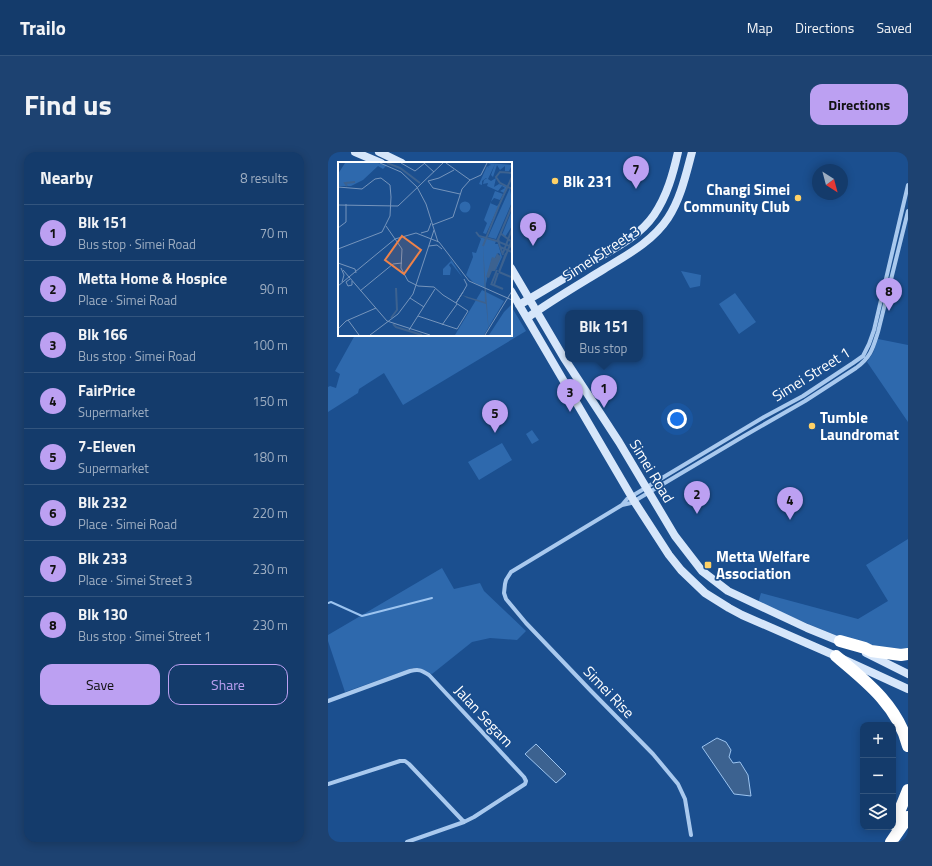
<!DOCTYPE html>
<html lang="en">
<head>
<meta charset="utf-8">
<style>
	:root { --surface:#143b6b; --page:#1d4271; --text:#f1f3f6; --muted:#9dadc1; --line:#33557e; --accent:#bca0f2 }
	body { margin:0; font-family:"Titillium Web",sans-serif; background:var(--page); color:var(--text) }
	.controls { position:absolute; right:12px; bottom:12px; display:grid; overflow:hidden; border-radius:8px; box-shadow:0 2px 10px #0003 }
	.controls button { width:36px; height:36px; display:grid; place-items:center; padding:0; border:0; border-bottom:1px solid var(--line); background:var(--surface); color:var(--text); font:20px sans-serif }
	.compass { position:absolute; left:484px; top:12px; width:36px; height:36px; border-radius:50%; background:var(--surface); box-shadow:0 2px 10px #0003; rotate:144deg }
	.you { position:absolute; left:349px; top:267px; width:14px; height:14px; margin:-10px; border:3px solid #fff; border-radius:50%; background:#1a73e8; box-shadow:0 0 0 6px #1a73e833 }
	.badge { display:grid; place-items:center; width:26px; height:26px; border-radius:50%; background:var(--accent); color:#111; font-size:13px; font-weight:700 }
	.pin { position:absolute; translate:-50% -33px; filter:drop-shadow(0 1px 2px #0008) }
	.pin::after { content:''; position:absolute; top:21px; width:14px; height:12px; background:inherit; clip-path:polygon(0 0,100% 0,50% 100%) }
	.popup { position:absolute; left:237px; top:158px; width:78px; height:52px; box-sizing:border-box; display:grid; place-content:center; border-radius:8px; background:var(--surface); filter:drop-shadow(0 1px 3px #0005); font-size:13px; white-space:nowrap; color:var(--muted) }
	.popup b { font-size:15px; color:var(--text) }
	.popup::after { content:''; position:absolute; left:50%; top:100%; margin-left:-8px; border:8px solid transparent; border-top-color:var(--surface) }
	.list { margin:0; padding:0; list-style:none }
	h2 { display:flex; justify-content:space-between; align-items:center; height:52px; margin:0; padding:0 16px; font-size:17px }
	h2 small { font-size:13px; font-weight:400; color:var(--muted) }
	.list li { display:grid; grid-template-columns:26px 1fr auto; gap:12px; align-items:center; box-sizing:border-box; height:56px; padding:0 16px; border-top:1px solid var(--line) }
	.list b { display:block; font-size:15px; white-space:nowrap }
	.list p { margin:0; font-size:13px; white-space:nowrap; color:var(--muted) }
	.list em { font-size:13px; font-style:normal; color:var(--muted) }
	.actions { display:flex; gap:8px; padding:12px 16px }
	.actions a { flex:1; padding:9px 0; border:1px solid var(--accent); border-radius:12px; text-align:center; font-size:14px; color:var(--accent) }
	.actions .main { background:var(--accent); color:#111 }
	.icon { flex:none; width:22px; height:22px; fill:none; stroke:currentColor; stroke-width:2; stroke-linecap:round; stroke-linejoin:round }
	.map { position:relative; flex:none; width:580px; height:690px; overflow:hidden; border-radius:12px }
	header { display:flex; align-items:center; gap:24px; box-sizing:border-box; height:56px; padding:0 20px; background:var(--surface); border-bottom:1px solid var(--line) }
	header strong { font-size:19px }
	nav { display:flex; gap:22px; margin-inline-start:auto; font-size:14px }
	.intro { display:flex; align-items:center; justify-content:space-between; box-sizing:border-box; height:96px; padding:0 24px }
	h1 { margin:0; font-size:28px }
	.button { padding:10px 18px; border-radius:12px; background:var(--accent); color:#111; font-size:14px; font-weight:700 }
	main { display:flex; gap:24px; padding:0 24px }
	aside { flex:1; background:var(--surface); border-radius:12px; box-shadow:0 2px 10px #0003 }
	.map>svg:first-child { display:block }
</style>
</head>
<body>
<header>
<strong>Trailo</strong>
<nav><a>Map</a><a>Directions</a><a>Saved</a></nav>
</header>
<div class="intro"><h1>Find us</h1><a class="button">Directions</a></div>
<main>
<aside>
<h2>Nearby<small>8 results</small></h2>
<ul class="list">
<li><span class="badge">1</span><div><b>Blk 151</b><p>Bus stop · Simei Road</p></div><em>70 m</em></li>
<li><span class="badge">2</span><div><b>Metta Home &amp; Hospice</b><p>Place · Simei Road</p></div><em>90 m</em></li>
<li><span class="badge">3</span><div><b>Blk 166</b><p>Bus stop · Simei Road</p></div><em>100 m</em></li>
<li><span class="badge">4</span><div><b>FairPrice</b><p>Supermarket</p></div><em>150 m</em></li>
<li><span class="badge">5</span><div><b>7-Eleven</b><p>Supermarket</p></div><em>180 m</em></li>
<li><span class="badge">6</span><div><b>Blk 232</b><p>Place · Simei Road</p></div><em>220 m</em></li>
<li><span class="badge">7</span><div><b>Blk 233</b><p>Place · Simei Street 3</p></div><em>230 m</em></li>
<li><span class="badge">8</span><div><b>Blk 130</b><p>Bus stop · Simei Street 1</p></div><em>230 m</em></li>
</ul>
<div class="actions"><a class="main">Save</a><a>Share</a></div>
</aside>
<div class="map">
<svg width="580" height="690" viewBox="0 0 580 690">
	<rect width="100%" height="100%" fill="#1b4f8f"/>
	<path fill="#2e69ad" d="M353 119 373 123 372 134 362 136Z
		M407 141 428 170 411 182 391 152Z
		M183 154 198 179 75 253 56 221 31 237 30 241 0 260V235L2 234 8 236 12 222 7 219 27 183H183Z
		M550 187 580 193V270L539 210 545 201Z
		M204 278 211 288 204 292 198 282Z
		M174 291 184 308 151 328 140 310Z
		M580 387V500H573L514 486 430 451 433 441 530 467 560 449 538 413Z
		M114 416 126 437 152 431 156 439 198 479 189 488 162 486 144 490 104 522 94 517 85 516 17 540 0 489V483Z"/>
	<path fill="#3c6290" stroke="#9cc4f0" d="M389 586 398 590 403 598 401 605 405 611 412 610 420 623 423 644 406 642 374 595Z
		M208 592 238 622 228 631 197 602Z"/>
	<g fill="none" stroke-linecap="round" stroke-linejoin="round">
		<path stroke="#9cc4f0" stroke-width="2" d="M0 451 3 450 34 464 104 446"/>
		<path stroke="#a9c9ee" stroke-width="4" d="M294 353 299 347 436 265 475 244 525 211 535 204 541 192 546 178 580 33
			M0 549 82 519C91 517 93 518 101 523L196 625 198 629 197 632 146 665 136 670 79 690
			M0 632 72 609H77L81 612 136 670
			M363 683 357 647 350 632 325 602 263 539 198 471 178 447 176 441 177 432 178 428 183 420 294 353 303 351 416 284 477 249 528 216C543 205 545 196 550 180L580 59"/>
		<path stroke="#d6e6fa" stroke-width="8" d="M27 0 53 11
			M51 0 74 11
			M183 116 236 206 291 290 347 384 374 419 400 439 479 476 516 491
			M183 139 306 349 341 403 353 418 377 441 401 456 414 463 508 504 580 537
			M191 153C215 139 239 125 263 110 285 97 311 85 326 63 339 44 345 22 350 0
			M199 166C224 148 250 133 276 117 299 103 325 89 340 66 353 46 358 22 364 0
			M538 501 580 522"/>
		<path stroke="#fff" stroke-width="12" d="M512 489 537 496 543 499 573 503 580 502
			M508 504C538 529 570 554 580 594
			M565 672 569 665 580 638
			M563 690 580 665"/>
	</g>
	<g fill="#ffd166" stroke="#1b4f8f" stroke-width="1.5">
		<circle cx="227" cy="29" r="4"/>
		<circle cx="470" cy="46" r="4"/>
		<circle cx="484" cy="274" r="4"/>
		<rect x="376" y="409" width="8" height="8" rx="2"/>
	</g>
	<g text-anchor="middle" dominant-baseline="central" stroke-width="3.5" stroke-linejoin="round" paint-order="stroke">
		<g font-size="15" font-weight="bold" fill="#fff" stroke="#1b4f8f" text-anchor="start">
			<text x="235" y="29">Blk 231</text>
			<text x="462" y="37" text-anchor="end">Changi Simei<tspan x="462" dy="17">Community Club</tspan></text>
			<text x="492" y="265">Tumble<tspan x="492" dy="17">Laundromat</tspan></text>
			<text x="388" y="404">Metta Welfare<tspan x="388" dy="17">Association</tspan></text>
		</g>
		<g font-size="15" fill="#fff" stroke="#1b4f8f">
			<text transform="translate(273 101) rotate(-33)">Simei Street 3</text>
			<text transform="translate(483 222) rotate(-32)">Simei Street 1</text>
			<text transform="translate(324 319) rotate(59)">Simei Road</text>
			<text transform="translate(281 540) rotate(46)">Simei Rise</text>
			<text transform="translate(156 564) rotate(47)">Jalan Segam</text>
		</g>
	</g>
	<g transform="translate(10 10)">
		<rect width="174" height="174" fill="#1b4f8f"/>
		<path d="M7 1H40L49 3 45 7 40 4 25 18 13 24H0V12ZM150 1 174 3 171 9H167V4L162 8 159 3 155 15 153 13 157 2 150 17 153 19 158 16 156 25 161 22 169 25 166 31 162 29 167 26 164 24 160 29 149 24 150 21 145 22 146 18 149 16H148L144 19V23L141 22 149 4 151 6 150 4 153 3ZM172 26 174 40 158 77 150 75ZM157 29 165 32 162 38 156 36 152 41 159 44 162 41 148 72 145 71 149 61 146 58ZM121.5 45a5.5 5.5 0 1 1 11 0a5.5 5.5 0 1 1-11 0ZM174 48V64L167 75 164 73ZM141 75 158 79 157 82H160L164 95 157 110 162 92 160 91 157 96H154L147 126 135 120 128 113 135 95 134 90 138 91 143 77ZM111 95 114 99 125 116 113 101 111 103 113 106 112 113H105V107L113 99ZM144 128 166 139 146 173H117ZM174 142V173H151L166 150Z" fill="#2e69ad"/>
		<path d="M145 83 151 173 148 142 129 136 124 133 147 140ZM159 91 163 95 157 109H154L151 116 148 115 154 95 157 96Z" fill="#3c6290"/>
		<path fill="none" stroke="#3c6290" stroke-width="2" d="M49 1 62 6 82 21M174 11 162 10 158 15 162 21 174 27M9 24 7 21 17 20M162 41 174 15M138 70 141 74 159 79M162 71 174 80M160 76 161 80 174 85M160 79 165 93M159 80 174 44M145 84 162 41M162 85 174 90M165 91 174 67M161 110 174 78M161 110 168 91M161 110 173 115M153 122 165 127M153 123 159 108M156 123 160 111M53 156 59 148 58 126M55 162 58 165 84 173"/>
		<path fill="none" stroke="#7695bc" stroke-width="1" d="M42 1 63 10 79 25 88 42 100 80M63 1 77 9 87 1M86 1 96 10M108 1 132 18M90 19 95 26 122 32M90 19 101 16 116 8M0 25 24 27 37 17 43 16 52 23 53 35 52 54 44 70 0 87M0 43 60 44 105 1M94 63 115 55 124 27 132 18 143 13 149 1M48 64 64 87 63 106 70 119 80 124 96 125 105 133 118 141 125 130 118 141M0 66 8 60V42M83 71 90 69 93 61M91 84 99 83 104 87M0 101 17 107 18 111M3 106 6 113 4 120M5 108 49 159 92 173M12 117 8 120 10 124 14 123V119M0 124 57 77 78 71 101 80 131 119 174 138M22 129 55 102 64 101M125 130 129 123 126 117M72 136 86 145M80 154 119 167 130 149 118 141M10 158 21 173M104 163 119 142M0 167 8 159 38 146M71 168 97 127M32 173 60 152 75 132 96 68M147 173 174 129"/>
		<path fill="#ee8249" fill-opacity="0.15" stroke="#ee8249" stroke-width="2" d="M64 74 83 88 66 112 47 98Z"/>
		<rect width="174" height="174" fill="none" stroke="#fff" stroke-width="2"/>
	</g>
</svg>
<div class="controls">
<button>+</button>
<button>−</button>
<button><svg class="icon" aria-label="layers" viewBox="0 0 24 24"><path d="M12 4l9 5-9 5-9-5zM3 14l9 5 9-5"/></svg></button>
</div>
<svg class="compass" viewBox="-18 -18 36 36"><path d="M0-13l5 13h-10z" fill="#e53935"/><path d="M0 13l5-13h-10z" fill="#9dadc1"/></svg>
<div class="you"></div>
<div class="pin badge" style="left:276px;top:256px">1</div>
<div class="popup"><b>Blk 151</b>Bus stop</div>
<div class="pin badge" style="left:369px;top:362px">2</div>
<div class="pin badge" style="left:242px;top:260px">3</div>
<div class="pin badge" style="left:462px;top:368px">4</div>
<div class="pin badge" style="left:167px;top:281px">5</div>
<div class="pin badge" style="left:205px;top:94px">6</div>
<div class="pin badge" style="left:308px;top:37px">7</div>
<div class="pin badge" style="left:561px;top:159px">8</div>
</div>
</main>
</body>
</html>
